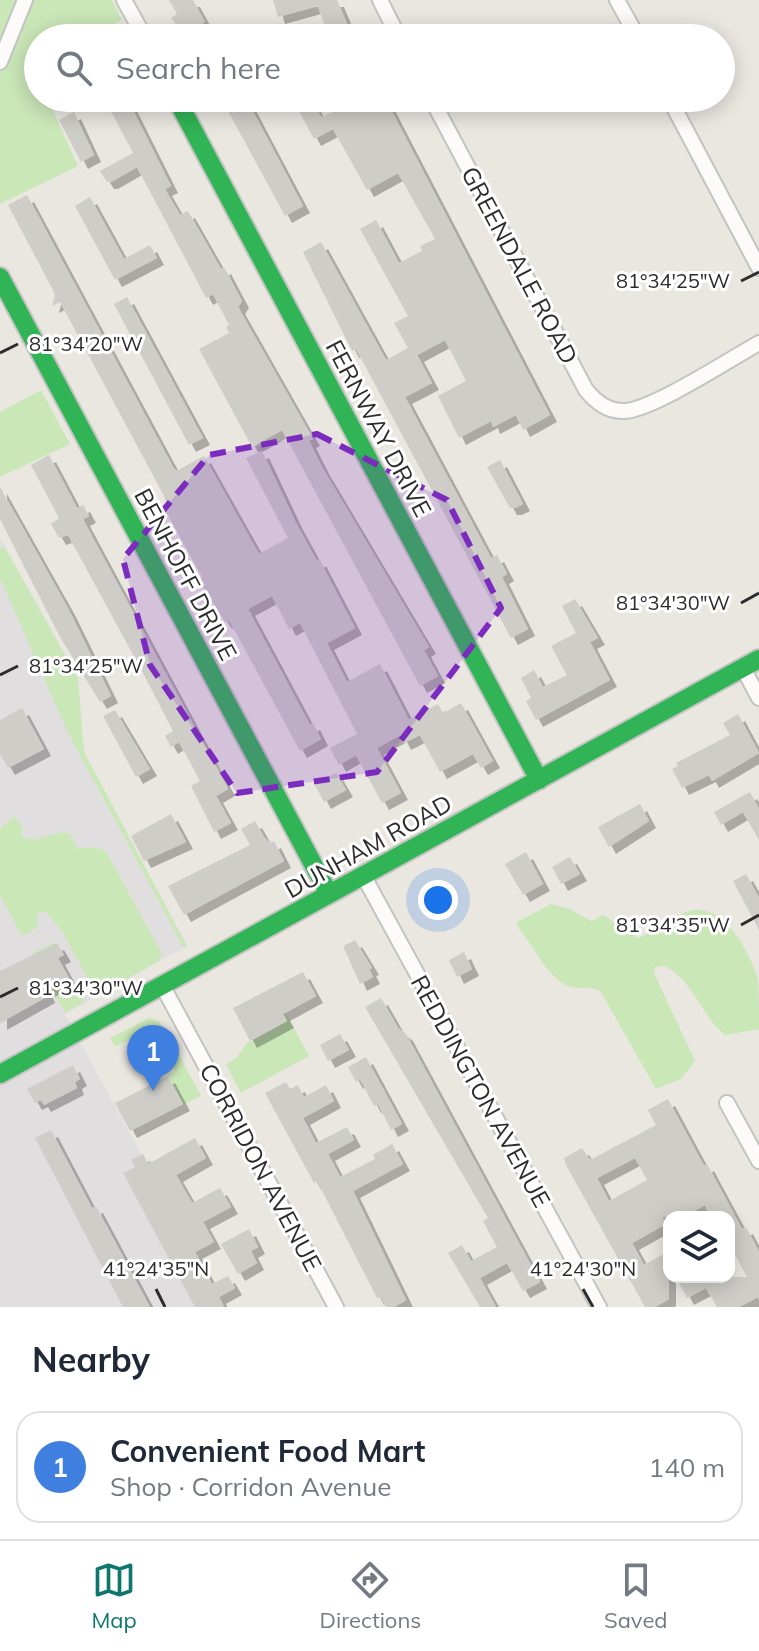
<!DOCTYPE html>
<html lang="en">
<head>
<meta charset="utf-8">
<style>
	:root { --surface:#fff; --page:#f6f6f7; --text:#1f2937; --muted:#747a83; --line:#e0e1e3; --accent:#0f766e }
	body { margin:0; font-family:Mulish,sans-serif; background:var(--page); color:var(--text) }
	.controls { position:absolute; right:24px; bottom:24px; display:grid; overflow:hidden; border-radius:16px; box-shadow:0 4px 20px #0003 }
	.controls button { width:72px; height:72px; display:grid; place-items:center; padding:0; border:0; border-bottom:2px solid var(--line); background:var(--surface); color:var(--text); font:40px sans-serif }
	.you { position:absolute; left:438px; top:900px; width:28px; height:28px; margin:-20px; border:6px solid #fff; border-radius:50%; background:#1a73e8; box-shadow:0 0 0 12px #1a73e833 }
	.badge { display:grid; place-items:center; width:52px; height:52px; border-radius:50%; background:var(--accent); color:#fff; font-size:26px; font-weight:700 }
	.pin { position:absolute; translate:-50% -66px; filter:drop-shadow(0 2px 4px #0008) }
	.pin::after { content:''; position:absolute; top:42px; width:28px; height:24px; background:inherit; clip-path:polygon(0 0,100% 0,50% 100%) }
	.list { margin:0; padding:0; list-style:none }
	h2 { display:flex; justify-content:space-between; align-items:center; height:104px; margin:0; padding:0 32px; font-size:34px }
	h2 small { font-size:26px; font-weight:400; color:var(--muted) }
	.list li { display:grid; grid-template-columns:52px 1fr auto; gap:24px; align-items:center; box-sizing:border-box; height:112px; margin:0 16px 16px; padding:0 16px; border:2px solid var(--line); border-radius:24px }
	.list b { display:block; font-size:30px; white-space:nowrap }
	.list p { margin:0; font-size:26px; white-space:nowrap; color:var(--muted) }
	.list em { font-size:26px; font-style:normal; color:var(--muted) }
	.icon { flex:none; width:44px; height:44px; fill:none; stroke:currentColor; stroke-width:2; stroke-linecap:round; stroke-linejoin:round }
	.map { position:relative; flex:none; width:759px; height:1307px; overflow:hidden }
	.search { position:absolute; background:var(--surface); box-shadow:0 4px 20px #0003; left:24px; right:24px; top:24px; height:88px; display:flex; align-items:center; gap:20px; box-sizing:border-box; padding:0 28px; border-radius:44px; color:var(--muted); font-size:30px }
	.sheet { height:232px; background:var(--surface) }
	nav { display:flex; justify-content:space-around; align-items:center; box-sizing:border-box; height:112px; border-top:2px solid var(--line); background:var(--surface); font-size:22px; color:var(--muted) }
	nav a { display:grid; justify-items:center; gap:4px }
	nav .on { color:var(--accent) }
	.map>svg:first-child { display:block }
</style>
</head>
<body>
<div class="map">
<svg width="759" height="1307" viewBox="0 0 759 1307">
	<defs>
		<filter id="shadow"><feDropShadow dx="7" dy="7" stdDeviation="0" flood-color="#0004"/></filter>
	</defs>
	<rect width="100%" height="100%" fill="#eae7e1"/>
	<path fill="#e1dee0" d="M0 538 78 678 84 752 187 946 65 1014 224 1307H0Z"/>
	<path fill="#cae7b8" d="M0 0H112L122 20 87 38H38L35 65 38 98H47L78 166 0 204Z
		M41 390 70 444 0 477V412Z
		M4 546 78 678 84 752 187 946 184 948 68 733 0 578V548Z
		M15 816 23 828 21 836C40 846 50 830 69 833L78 849 95 847 106 851 162 954 159 961 97 996 62 931 45 911 37 914 38 927 22 936 0 895V829Z
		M551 904 570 909 591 921 603 915 638 938C657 931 674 913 694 910 726 907 750 953 758 979 759 994 759 1014 759 1029L725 1035C701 1016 692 978 664 966L655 967 654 973 695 1061 681 1079 656 1089 601 992C590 984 576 992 564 984 542 970 535 946 518 928L517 922Z
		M56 942 65 954 57 943 53 986 73 980 84 1002 65 1013 32 953Z
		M273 989 309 1056 241 1093 226 1065 237 1057 247 1043 287 1021 270 990Z
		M149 1018 160 1022 168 1034 158 1040 151 1028 115 1047 110 1038Z
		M177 1051 201 1096 183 1105 168 1076 175 1071 166 1055Z"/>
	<path fill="#cfcdc8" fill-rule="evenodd" filter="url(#shadow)" d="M169 0H193L205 22 184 34 171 18 177 14Z
		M273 0H337L353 38H329L318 6 278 17Z
		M104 98H127L171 186 165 189 180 215 188 211 221 269 224 267 242 301 238 307 313 439 309 441 322 467 429 647 424 650 438 676 420 686 282 430 252 447 199 349 229 333 226 327 229 325 213 294 206 298 137 167 111 182H107L100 171 133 153Z
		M221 98H246L303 206 285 216Z
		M306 98H310L321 117 366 98H385L550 415 523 430 516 415 493 427 491 421 459 438 438 396 466 381 445 340 417 355 432 383 405 397 491 558 497 555 507 574 502 577 528 629 511 638 356 349 352 351 303 252 321 242 386 360 408 348 394 323 408 316 360 229 376 220 399 263 422 251 420 246 435 239 398 173 367 190 333 129 314 139 295 104Z
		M74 112 94 155 81 162 59 120Z
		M27 195 173 467 176 471 204 456 259 554 288 538 246 458 262 451 296 523 317 561 319 559 355 628 327 643 347 682 380 664 409 720 438 704 443 713 461 703 493 761 481 768 473 754 440 772 420 735 404 743 400 735 377 748 401 793 382 803 356 755 339 765 330 748 357 734 300 623 289 629 272 596 248 609 310 725 313 723 321 739 300 751 229 620 225 622 198 579 202 577 163 506 167 504 164 496 60 302 52 306 55 294 8 205Z
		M90 197 124 259 150 245 157 258 115 280 75 206Z
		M127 297 203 438 189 445 114 304Z
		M49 455 77 508 83 505 89 516 83 519 86 525 228 789 216 796 231 823 214 832 191 786 200 781 179 742 171 747 165 736 173 731 144 675 68 535 59 538 51 524 59 518 31 465Z
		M500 460 523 504 515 508H510L487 467Z
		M0 487 69 610 111 696 100 702 60 637 0 519Z
		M575 599 598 638 590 642 610 680 536 720 526 701 531 698 521 678 534 670 543 687 567 675 551 646 576 633 562 606Z
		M22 708 44 749 8 768 0 754V720Z
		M115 710 150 769 136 777 103 716Z
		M738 714 759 753 712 781 709 775 682 788 672 769 678 766 676 763 730 735 723 723Z
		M336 773 346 790 324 802 315 785Z
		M750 792 759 809V840L743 812 721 825 714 812Z
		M640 804 649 821 609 847 598 827Z
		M171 814 186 842 144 861 131 836Z
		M255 821 264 837 270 843 274 841 284 861 184 915 168 886 250 845 241 829Z
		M526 852 543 884 523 895 505 864Z
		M570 857 580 874 561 884 552 867Z
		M746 874 759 898V930L733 881Z
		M355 940 372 968 369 969 373 977 360 984 343 946Z
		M57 943 64 955 58 958 69 978 46 991 48 996 0 1023V971Z
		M464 952 472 969 457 977 449 960Z
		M303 972 316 996 283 1014 287 1021 250 1041 233 1008Z
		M381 998 398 1028 406 1034 540 1282 523 1291 507 1263 480 1278 496 1307H480L448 1253 462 1245 471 1261 497 1247 483 1221 488 1218 365 1007Z
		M340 1034 349 1050 328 1061 320 1045Z
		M366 1057 402 1124 391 1130 378 1104 374 1106 360 1079 356 1082 348 1067Z
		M73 1065 80 1079 75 1082 77 1088 44 1105 41 1100 35 1103 27 1089Z
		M168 1076 183 1104 130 1131 115 1103Z
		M286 1082 290 1089 298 1085 304 1097 326 1085 334 1101 303 1118 316 1143 347 1127 354 1140 328 1154 340 1177 375 1159 373 1155 392 1144 403 1164 353 1191 406 1300 394 1307H386L381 1297 377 1298 317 1181 314 1183 265 1093Z
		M668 1099 704 1166 707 1164 742 1229 746 1227 759 1252V1300L758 1297 739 1307H717L706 1288 687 1298 679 1283 691 1277H747L729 1243V1217H711L705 1205 683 1217H662L666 1224 632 1243 644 1265 669 1251V1299L655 1307H645L566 1165 564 1158 582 1148 590 1160 656 1125 648 1110ZM635 1158 647 1180 609 1201 597 1178Z
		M51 1130 92 1208 96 1206 150 1307H123L35 1138Z
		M195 1138 206 1158 176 1175 192 1203 220 1188 231 1207 203 1222 214 1242 195 1252 212 1284 228 1276 235 1288 219 1297 224 1307H195L123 1173 135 1167 131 1160 143 1154 148 1164Z
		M249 1229 258 1247 251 1251 257 1263 238 1274 221 1244Z"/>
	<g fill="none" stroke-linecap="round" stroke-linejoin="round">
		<g stroke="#c3c3c2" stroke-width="18">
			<path id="street" d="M124 0 145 38
				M380 0 399 38
				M617 0 638 38
				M0 62 25 0
				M431 98 586 390C596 402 607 411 623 411 649 412 732 358 759 343
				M669 98 759 268
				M743 668 759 698
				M363 875 599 1307
				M162 985 336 1307
				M727 1103 759 1161"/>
		</g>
		<g stroke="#c3c3c2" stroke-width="22">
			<path id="fast" d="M176 98 539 780
				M0 277 329 894
				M0 1074 759 659"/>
		</g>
		<use href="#street" stroke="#fcfbfa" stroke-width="14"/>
		<use href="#fast" stroke="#30b455" stroke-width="18"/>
	</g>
	<path fill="#7b2cbf" fill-opacity="0.2" stroke="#7b2cbf" stroke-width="6" stroke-dasharray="16 10" stroke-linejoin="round" d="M317 434 447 500 501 608 377 772 237 793 150 665 123 559 209 455Z"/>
	<path fill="none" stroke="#2c2c2c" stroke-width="3" d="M741 281 759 272M0 353 18 344M741 603 759 593M0 675 18 666M741 925 759 915M0 997 18 988M156 1289 165 1307M583 1289 593 1307"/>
	<g text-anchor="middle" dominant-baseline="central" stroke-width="6" stroke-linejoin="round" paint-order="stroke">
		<g font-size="24" fill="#2c2c2c" stroke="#fff">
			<text transform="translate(520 265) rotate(62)">GREENDALE ROAD</text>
			<text transform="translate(379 428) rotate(62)">FERNWAY DRIVE</text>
			<text transform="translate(186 574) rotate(62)">BENHOFF DRIVE</text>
			<text transform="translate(368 846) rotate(-29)">DUNHAM ROAD</text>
			<text transform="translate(481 1091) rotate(61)">REDDINGTON AVENUE</text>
			<text transform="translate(261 1167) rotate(62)">CORRIDON AVENUE</text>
		</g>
	</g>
	<g font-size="20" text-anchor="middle" fill="#2c2c2c" stroke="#fff" stroke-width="6" stroke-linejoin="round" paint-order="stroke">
		<text x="673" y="288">81°34'25"W</text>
		<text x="86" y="351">81°34'20"W</text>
		<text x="673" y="610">81°34'30"W</text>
		<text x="86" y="673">81°34'25"W</text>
		<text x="673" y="932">81°34'35"W</text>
		<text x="86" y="995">81°34'30"W</text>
		<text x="156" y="1276">41°24'35"N</text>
		<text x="583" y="1276">41°24'30"N</text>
	</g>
</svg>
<div class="controls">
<button><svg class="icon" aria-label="layers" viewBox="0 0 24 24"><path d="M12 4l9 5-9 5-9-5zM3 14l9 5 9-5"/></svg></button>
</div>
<div class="you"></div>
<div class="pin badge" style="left:153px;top:1091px;background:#3f7fe0">1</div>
<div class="search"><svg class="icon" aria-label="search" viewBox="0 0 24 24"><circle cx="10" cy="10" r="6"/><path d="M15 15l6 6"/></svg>Search here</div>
</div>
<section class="sheet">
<h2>Nearby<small></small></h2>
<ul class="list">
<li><span class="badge" style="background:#3f7fe0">1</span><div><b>Convenient Food Mart</b><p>Shop · Corridon Avenue</p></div><em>140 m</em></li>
</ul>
</section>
<nav>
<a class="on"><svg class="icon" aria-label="map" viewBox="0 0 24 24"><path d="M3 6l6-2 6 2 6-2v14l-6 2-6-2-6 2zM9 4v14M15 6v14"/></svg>Map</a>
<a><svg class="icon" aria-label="directions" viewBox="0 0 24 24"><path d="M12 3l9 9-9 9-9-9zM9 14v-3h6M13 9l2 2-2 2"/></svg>Directions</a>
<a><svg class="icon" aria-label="saved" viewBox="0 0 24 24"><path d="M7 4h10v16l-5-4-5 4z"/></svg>Saved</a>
</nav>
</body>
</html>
